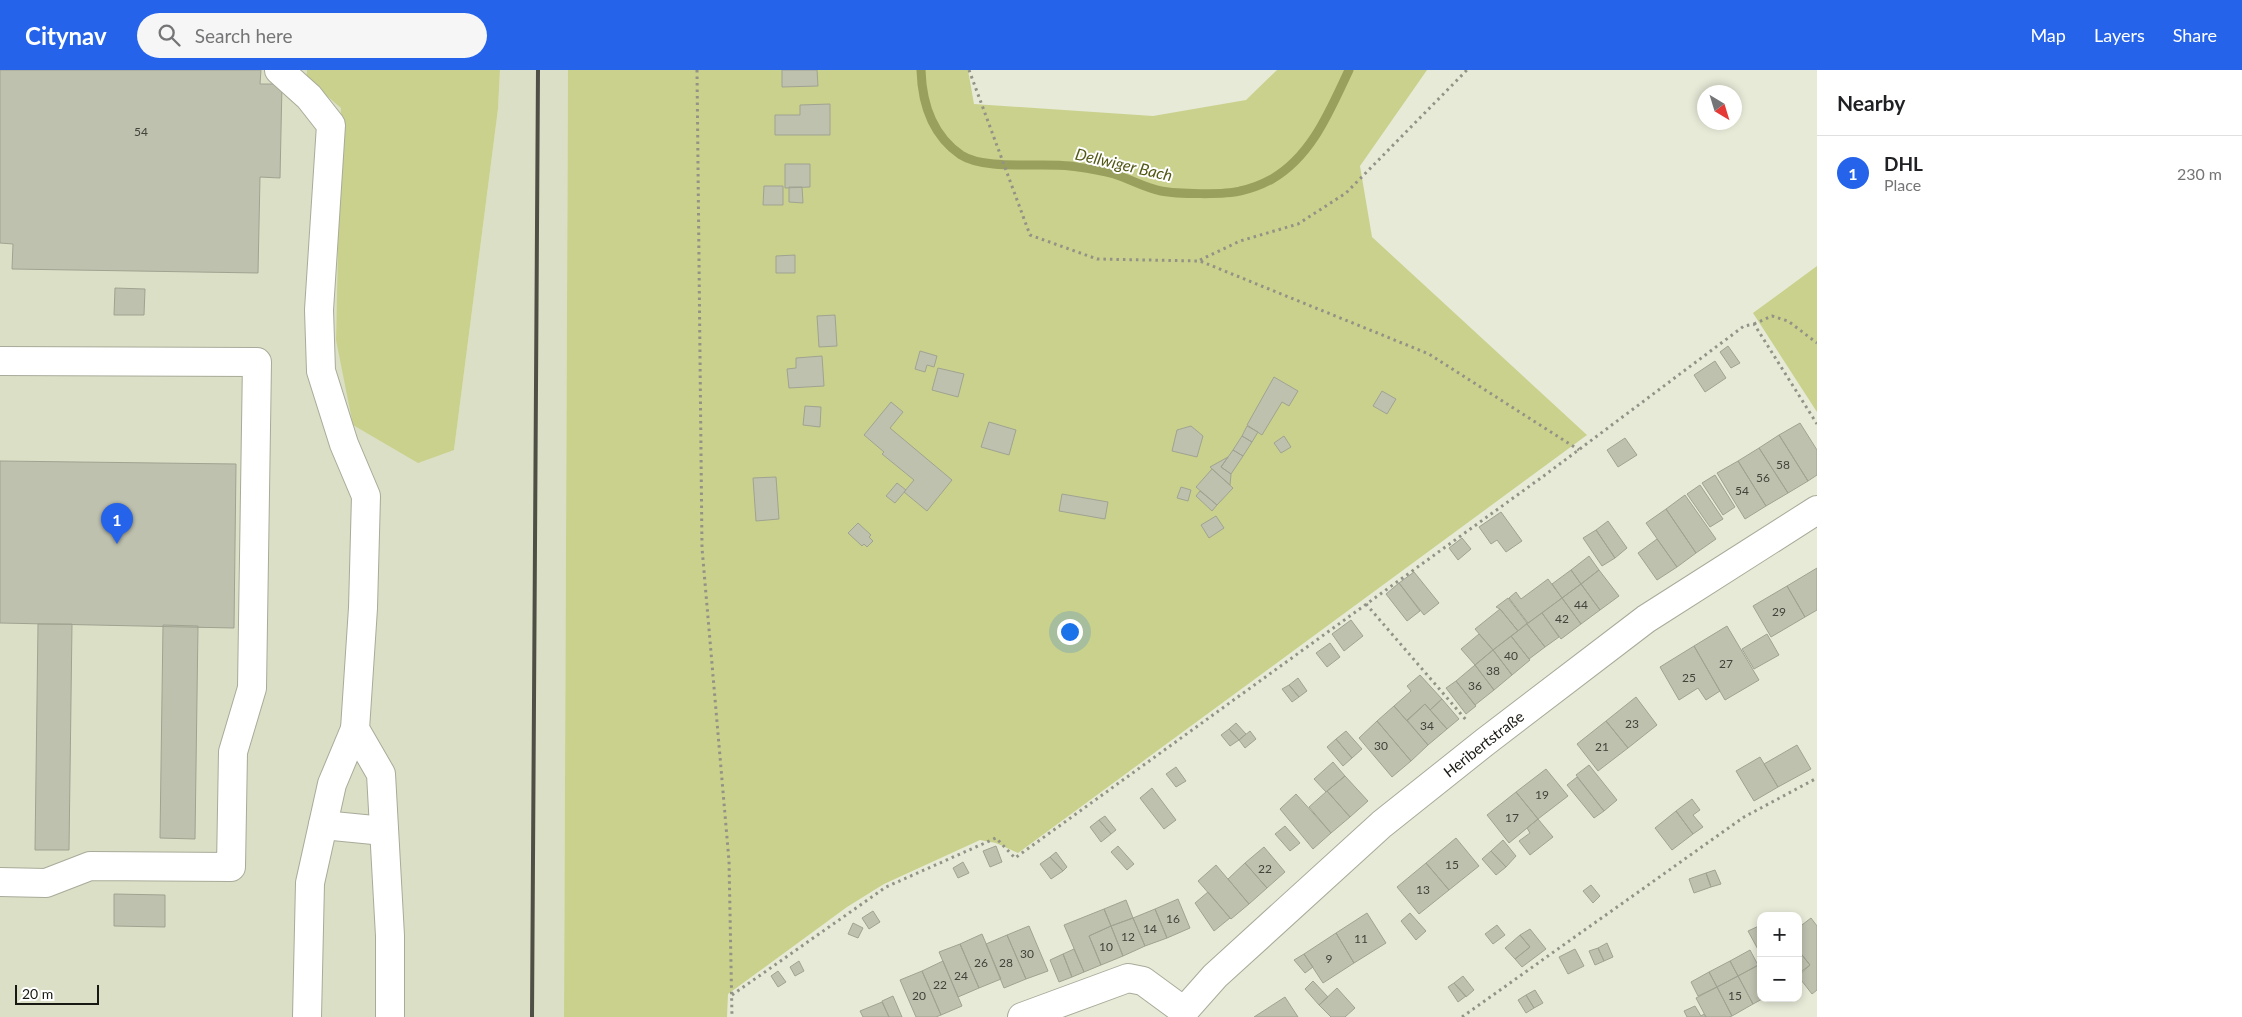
<!DOCTYPE html>
<html lang="en">
<head>
<meta charset="utf-8">
<style>
	:root { --surface:#fff; --page:#f6f6f6; --text:#202124; --muted:#757577; --line:#e0e0e0; --accent:#2563eb }
	body { margin:0; font-family:Lato,sans-serif; background:var(--page); color:var(--text) }
	.controls { position:absolute; right:15px; bottom:15px; display:grid; overflow:hidden; border-radius:10px; box-shadow:0 2px 8px #0003 }
	.controls button { width:45px; height:45px; display:grid; place-items:center; padding:0; border:0; border-bottom:1px solid var(--line); background:var(--surface); color:var(--text); font:25px sans-serif }
	.compass { position:absolute; left:1697px; top:15px; width:45px; height:45px; border-radius:50%; background:var(--surface); box-shadow:0 2px 8px #0003; rotate:142deg }
	.scale { position:absolute; left:15px; bottom:12px; width:84px; box-sizing:border-box; padding-left:5px; border:2px solid #191913; border-top:0; font-size:14px; line-height:18px; white-space:nowrap; color:#191913; -webkit-text-stroke:4px #fff; paint-order:stroke }
	.you { position:absolute; left:1069px; top:561px; width:18px; height:18px; margin:-12px; border:4px solid #fff; border-radius:50%; background:#1a73e8; box-shadow:0 0 0 8px #1a73e833 }
	.badge { display:grid; place-items:center; width:32px; height:32px; border-radius:50%; background:var(--accent); color:#fff; font-size:16px; font-weight:700 }
	.pin { position:absolute; translate:-50% -41px; filter:drop-shadow(0 1px 2px #0008) }
	.pin::after { content:''; position:absolute; top:26px; width:18px; height:15px; background:inherit; clip-path:polygon(0 0,100% 0,50% 100%) }
	.list { margin:0; padding:0; list-style:none }
	h2 { display:flex; justify-content:space-between; align-items:center; height:65px; margin:0; padding:0 20px; font-size:21px }
	h2 small { font-size:16px; font-weight:400; color:var(--muted) }
	.list li { display:grid; grid-template-columns:32px 1fr auto; gap:15px; align-items:center; box-sizing:border-box; height:75px; padding:0 20px; border-top:1px solid var(--line) }
	.list b { display:block; font-size:19px; white-space:nowrap }
	.list p { margin:0; font-size:16px; white-space:nowrap; color:var(--muted) }
	.list em { font-size:16px; font-style:normal; color:var(--muted) }
	.icon { flex:none; width:28px; height:28px; fill:none; stroke:currentColor; stroke-width:2; stroke-linecap:round; stroke-linejoin:round }
	.map { position:relative; flex:none; width:1817px; height:947px; overflow:hidden }
	header { display:flex; align-items:center; gap:30px; box-sizing:border-box; height:70px; padding:0 25px; background:var(--accent); color:#fff }
	header strong { font-size:24px }
	nav { display:flex; gap:28px; margin-inline-start:auto; font-size:18px }
	.search { width:350px; height:45px; background:var(--page); display:flex; align-items:center; gap:12px; box-sizing:border-box; padding:0 18px; border-radius:28px; color:var(--muted); font-size:19px }
	main { display:flex }
	aside { flex:1; background:var(--surface) }
	.map>svg:first-child { display:block }
</style>
</head>
<body>
<header>
<strong>Citynav</strong>
<div class="search"><svg class="icon" aria-label="search" viewBox="0 0 24 24"><circle cx="10" cy="10" r="6"/><path d="M15 15l6 6"/></svg>Search here</div>
<nav><a>Map</a><a>Layers</a><a>Share</a></nav>
</header>
<main>
<div class="map">
<svg width="1817" height="947" viewBox="0 0 1817 947">
	<rect width="100%" height="100%" fill="#e7ead7"/>
	<path fill="#dbdfc5" d="M0 0H307L306 8 342 38 336 270 454 380 498 39 500 0H568L564 947H0Z"/>
	<path fill="#cad18c" d="M307 0H500L498 39 454 380 418 393 353 355 336 270 341 38 306 8Z
		M568 0H968L974 34 1153 46 1246 30 1277 0H1427L1360 96 1372 167 1587 365 1018 783 996 773 980 770 884 814 847 837 728 924 727 947H564Z
		M1817 196V342L1753 243Z"/>
	<g fill="none" stroke-linecap="round" stroke-linejoin="round">
		<path stroke="#999f5c" stroke-width="9" d="M921 0C922 33 932 65 961 85 986 101 1041 92 1070 96 1084 98 1100 100 1114 104 1130 109 1145 118 1161 121 1176 124 1225 125 1240 121 1250 119 1263 114 1272 109 1312 86 1330 40 1349 0"/>
	</g>
	<path fill="#bfc1af" stroke="#a0a391" d="M0 0H261L260 14H282L280 108 260 107 258 203 12 199 13 174 0 173Z
		M782 0H817L818 16 782 17Z
		M830 34V65H775V45H800V35Z
		M785 94H810V117L785 118Z
		M764 116H783V135H763Z
		M789 117H802L803 133 789 132Z
		M795 185V203H776V186Z
		M115 218 145 219 144 245H114Z
		M835 245 837 276 819 277 817 246Z
		M1728 276 1740 293 1731 298 1720 282Z
		M920 281 937 286 934 297 927 295 925 302 915 299Z
		M822 286 824 316 789 318 787 299 796 298V288Z
		M1715 291 1726 308 1705 322 1694 305Z
		M938 298 964 304 958 327 932 320Z
		M1274 307 1298 321 1289 336 1282 332 1262 365 1247 355Z
		M1382 321 1396 329 1387 344 1373 336Z
		M891 332 903 342 890 358 952 410 927 441 904 422 914 410 882 384 884 382 864 365Z
		M805 336 821 337 820 357 803 355Z
		M989 352 1016 360 1009 385 981 377Z
		M1800 353 1817 380V405L1808 411 1779 365Z
		M1191 356 1203 366 1197 387 1172 381 1177 360Z
		M1247 356 1258 362 1252 372 1242 366Z
		M1779 365 1808 411 1788 423 1759 378Z
		M1242 366 1252 372 1243 386 1233 380Z
		M1284 366 1291 377 1281 383 1274 373Z
		M1625 368 1637 385 1618 397 1607 380Z
		M1759 378 1788 423 1766 436 1738 391Z
		M1233 380 1243 386 1231 404 1221 397Z
		M1228 387 1221 397 1231 404 1230 415 1210 397Z
		M0 391 236 394 234 558 0 553Z
		M1738 391 1766 436 1745 449 1717 403Z
		M1212 399 1233 418 1217 435 1196 417Z
		M1715 405 1735 437 1723 445 1702 413Z
		M776 407 779 449 756 451 753 408Z
		M897 413 906 420 895 433 886 426Z
		M1700 415 1723 449 1710 457 1687 424Z
		M1181 417 1191 420 1188 431 1177 428Z
		M1200 421 1217 435 1212 441 1196 426Z
		M1062 424 1108 432 1105 449 1059 441Z
		M1685 425 1716 469 1696 483 1666 439Z
		M1666 439 1696 483 1677 497 1646 453Z
		M1501 442 1522 471 1506 482 1497 470 1491 474 1479 457Z
		M1216 446 1224 458 1209 468 1201 455Z
		M1608 451 1627 478 1615 488 1596 460Z
		M858 453 871 465 869 467 873 471 867 477 864 474 862 476 848 463Z
		M1596 460 1615 488 1602 496 1583 468Z
		M1462 468 1471 479 1458 490 1449 478Z
		M1657 469 1677 497 1657 510 1638 483Z
		M1589 486 1599 500 1581 514 1571 500Z
		M1817 498V540L1805 547 1787 516Z
		M1571 500 1581 514 1562 528 1552 514Z
		M1599 500 1619 526 1600 540 1581 514Z
		M1414 502 1439 533 1424 545 1399 513Z
		M1548 509 1562 528 1528 553 1509 528 1516 522 1521 529Z
		M1399 513 1420 541 1407 551 1386 524Z
		M1581 514 1600 540 1581 554 1562 528Z
		M1787 516 1805 547 1771 567 1753 536Z
		M1508 528 1527 553 1518 561 1500 539 1496 537Z
		M1562 528 1581 554 1561 569 1542 543Z
		M1500 539 1518 561 1493 580 1475 559Z
		M1542 543 1559 567 1545 577 1527 554Z
		M1351 550 1363 566 1344 581 1332 564Z
		M38 554H72L69 780H35Z
		M1527 554 1545 577 1529 589 1511 566Z
		M163 555 198 556 195 769 160 768Z
		M1727 556 1759 610 1725 630 1694 576Z
		M1479 564 1493 580 1475 595 1461 579Z
		M1767 564 1779 585 1754 599 1742 579Z
		M1511 566 1530 590 1512 605 1493 580Z
		M1330 573 1340 587 1327 597 1316 583Z
		M1694 576 1720 621 1706 630 1698 618 1679 630 1660 597Z
		M1493 580 1512 605 1494 620 1475 595Z
		M1475 595 1494 620 1475 635 1456 611Z
		M1420 605 1442 629 1430 640 1425 634 1407 651 1394 636 1411 621 1407 616Z
		M1298 608 1307 621 1299 627 1289 615Z
		M1456 611 1476 636 1466 644 1446 618Z
		M1289 615 1299 627 1292 632 1282 619Z
		M1636 627 1657 655 1628 678 1606 651Z
		M1442 629 1459 649 1447 659 1430 640Z
		M1425 634 1447 659 1428 675 1407 650Z
		M1394 636 1428 675 1411 691 1377 651Z
		M1377 651 1411 691 1392 707 1359 668Z
		M1606 651 1628 678 1598 701 1577 674Z
		M1236 653 1246 664 1239 670 1229 659Z
		M1229 659 1239 670 1230 676 1221 665Z
		M1250 661 1256 669 1245 678 1239 670Z
		M1346 661 1362 679 1352 688 1336 669Z
		M1336 669 1352 688 1343 696 1327 677Z
		M1797 675 1811 699 1778 717 1764 694Z
		M1760 687 1778 717 1754 731 1736 701Z
		M1333 692 1345 706 1326 722 1314 709Z
		M1589 695 1617 730 1604 741 1576 705Z
		M1176 697 1186 711 1176 717 1166 704Z
		M1546 699 1568 726 1538 749 1516 722Z
		M1345 706 1368 731 1350 747 1327 721Z
		M1577 707 1604 741 1594 748 1567 715Z
		M1152 718 1176 750 1164 759 1140 728Z
		M1327 721 1350 747 1331 763 1309 737Z
		M1516 722 1538 749 1509 773 1487 745Z
		M1296 724 1331 763 1313 779 1280 739Z
		M1692 729 1700 740 1693 745 1703 757 1693 764 1676 741Z
		M1676 741 1693 764 1672 780 1655 758Z
		M1105 746 1116 760 1111 764 1099 750Z
		M1538 749 1553 767 1530 785 1519 771 1530 763 1527 758Z
		M1099 750 1111 764 1101 772 1090 757Z
		M1285 756 1300 773 1290 781 1275 764Z
		M1456 768 1479 796 1449 820 1426 793Z
		M1503 770 1516 786 1506 797 1491 781Z
		M996 776 1002 792 990 797 983 781Z
		M1118 776 1134 794 1127 800 1111 782Z
		M1264 777 1285 802 1267 818 1245 793Z
		M1491 781 1506 797 1496 805 1482 789Z
		M1056 782 1067 797 1063 801 1050 787Z
		M1050 787 1063 801 1051 809 1040 794Z
		M963 792 969 803 958 808 953 798Z
		M1245 793 1267 818 1249 834 1228 809Z
		M1426 793 1449 820 1419 844 1397 817Z
		M1216 795 1249 834 1231 849 1198 811Z
		M1715 800 1721 814 1711 817 1706 803Z
		M1706 803 1711 817 1694 823 1689 809Z
		M1591 815 1600 826 1593 833 1583 821Z
		M1208 822 1230 848 1214 861 1195 833Z
		M114 824 165 825V857L114 856Z
		M1178 829 1190 858 1167 868 1155 839Z
		M1126 830 1133 848 1111 856 1104 839Z
		M1104 839 1111 856 1089 866 1101 895 1084 902 1064 855Z
		M1155 839 1167 868 1145 876 1133 848Z
		M873 841 880 852 869 859 862 848Z
		M1367 843 1386 873 1354 893 1336 863Z
		M1410 843 1426 861 1416 870 1401 851Z
		M1133 848 1145 876 1123 886 1111 856Z
		M1811 848 1817 856V920L1812 924 1798 906 1810 895 1798 880V858Z
		M853 853 863 858 858 868 848 864Z
		M1497 855 1505 865 1493 874 1485 864Z
		M1761 855V885L1748 861Z
		M1029 856 1048 901 1026 909 1007 865Z
		M1111 856 1123 886 1101 895 1089 866Z
		M1530 859 1546 879 1522 897 1515 889 1530 877 1520 865Z
		M1336 863 1354 893 1323 913 1304 884Z
		M982 864 1001 909 979 918 960 874Z
		M1007 865 1026 909 1004 918 986 874Z
		M1520 865 1530 877 1515 889 1505 878Z
		M1607 873 1613 887 1604 891 1598 878Z
		M960 874 979 918 958 927 939 882Z
		M1598 878 1604 891 1595 895 1589 881Z
		M1074 879 1084 902 1072 907 1063 884Z
		M1575 879 1584 896 1568 904 1559 887Z
		M1750 880 1758 895 1738 906 1730 891Z
		M1798 880 1810 895 1798 904Z
		M1063 884 1072 907 1059 912 1050 890Z
		M1304 884 1313 897 1305 903 1294 890Z
		M799 891 804 901 795 906 790 897Z
		M943 891 962 936 941 945 922 901Z
		M1730 891 1738 906 1717 917 1709 902Z
		M1759 895 1761 928H1764L1753 934 1738 906Z
		M778 901 786 912 778 917 771 906Z
		M922 901 941 945 936 947H916L900 910Z
		M1709 902 1717 917 1698 926 1691 912Z
		M1463 906 1474 920 1466 927 1454 913Z
		M1738 906 1753 934 1732 946 1717 917Z
		M1313 911 1328 927 1319 935 1305 919Z
		M1454 913 1466 926 1458 932 1448 917Z
		M1717 917 1732 946 1729 947H1706L1696 928Z
		M1337 918 1355 938 1345 947H1331L1319 935Z
		M1535 920 1543 933 1534 938 1526 925Z
		M1526 925 1534 938 1526 943 1518 930Z
		M893 926 902 947H889L882 931Z
		M1285 927 1298 947H1254Z
		M882 932 889 947H863L860 941Z
		M1695 936 1701 946 1704 944 1706 947H1687L1684 941Z"/>
	<g fill="none" stroke-linecap="round" stroke-linejoin="round">
		<g stroke="#a8ab99" stroke-width="30">
			<g id="minor">
				<path d="M279 0 309 27 331 55 319 240 321 301 344 374 366 426 363 538 355 659 381 704 390 866V947"/>
				<path d="M0 291 257 292 252 618 233 682 231 797 90 796 46 813 0 812"/>
				<path d="M323 755 384 761"/>
				<path d="M307 947 310 813 332 714 355 659"/>
				<path d="M1022 947 1128 908 1143 911 1184 941"/>
				<path id="s1" d="M1183 947 1184 941 1215 906 1382 754 1485 672 1646 549 1817 440"/>
			</g>
		</g>
		<path stroke="#929386" stroke-width="3" stroke-dasharray="2.5 4" stroke-linecap="butt" d="M697 0 702 478 729 791 732 947
			M969 0 1030 165 1097 189 1200 191 1429 284 1579 380
			M1200 190 1240 171 1298 154 1346 123 1467 0
			M1754 254 1772 246 1788 251 1817 273
			M1366 534 1467 651
			M732 925 886 817 996 768 1015 788 1545 405 1744 256 1754 254 1817 354
			M1462 947 1744 747 1817 708"/>
		<use href="#minor" stroke="#fff" stroke-width="28"/>
		<path stroke="#4f4f46" stroke-width="4" d="M532 947 538 0"/>
	</g>
	<g text-anchor="middle" dominant-baseline="central" stroke-width="4" stroke-linejoin="round" paint-order="stroke">
		<g font-size="12" fill="#42433a">
			<text x="141" y="61">54</text>
			<text x="1783" y="394">58</text>
			<text x="1763" y="407">56</text>
			<text x="1742" y="420">54</text>
			<text x="1581" y="534">44</text>
			<text x="1779" y="541">29</text>
			<text x="1562" y="548">42</text>
			<text x="1511" y="585">40</text>
			<text x="1726" y="593">27</text>
			<text x="1493" y="600">38</text>
			<text x="1689" y="607">25</text>
			<text x="1475" y="615">36</text>
			<text x="1632" y="653">23</text>
			<text x="1427" y="655">34</text>
			<text x="1381" y="675">30</text>
			<text x="1602" y="676">21</text>
			<text x="1542" y="724">19</text>
			<text x="1512" y="747">17</text>
			<text x="1452" y="794">15</text>
			<text x="1265" y="798">22</text>
			<text x="1423" y="819">13</text>
			<text x="1173" y="848">16</text>
			<text x="1150" y="858">14</text>
			<text x="1128" y="866">12</text>
			<text x="1361" y="868">11</text>
			<text x="1106" y="876">10</text>
			<text x="1027" y="883">30</text>
			<text x="1329" y="888">9</text>
			<text x="981" y="892">26</text>
			<text x="1006" y="892">28</text>
			<text x="961" y="905">24</text>
			<text x="940" y="914">22</text>
			<text x="919" y="925">20</text>
			<text x="1735" y="925">15</text>
		</g>
		<g font-size="15" fill="#191913" stroke="#fff">
			<text stroke="none"><textPath href="#s1" startOffset="408">Heribertstraße</textPath></text>
		</g>
		<g font-size="16" font-style="italic" fill="#535714" stroke="#fff">
			<text transform="translate(1124 94) rotate(13)">Dellwiger Bach</text>
		</g>
	</g>
</svg>
<div class="controls">
<button>+</button>
<button>−</button>
</div>
<svg class="compass" viewBox="-18 -18 36 36"><path d="M0-13l5 13h-10z" fill="#e53935"/><path d="M0 13l5-13h-10z" fill="#757577"/></svg>
<div class="scale">20 m</div>
<div class="you"></div>
<div class="pin badge" style="left:117px;top:474px">1</div>
</div>
<aside>
<h2>Nearby<small></small></h2>
<ul class="list">
<li><span class="badge">1</span><div><b>DHL</b><p>Place</p></div><em>230 m</em></li>
</ul>
</aside>
</main>
</body>
</html>
